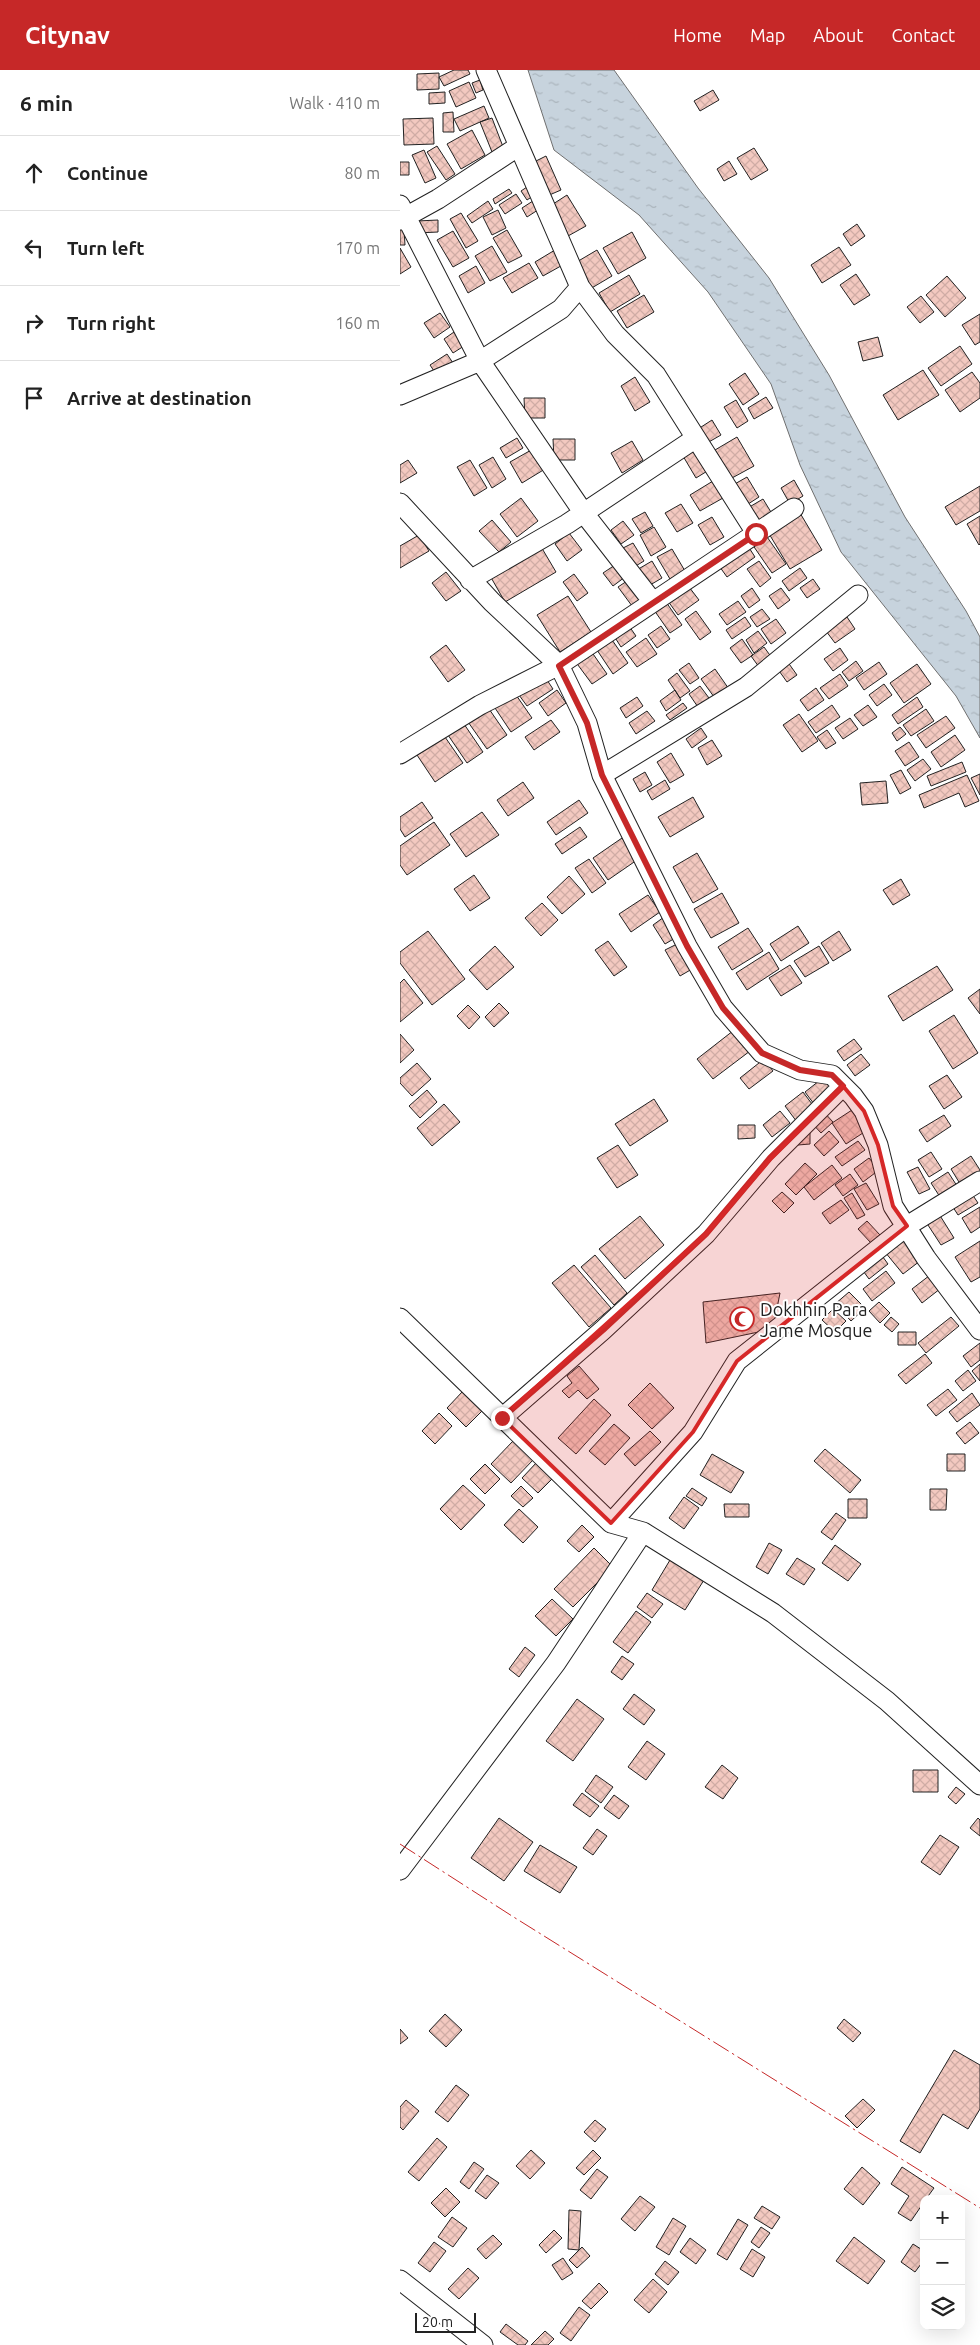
<!DOCTYPE html>
<html lang="en">
<head>
<meta charset="utf-8">
<style>
	:root { --surface:#fff; --page:#f6f6f6; --text:#222; --muted:#767676; --line:#e0e0e0; --accent:#c62828 }
	body { margin:0; font-family:Ubuntu,sans-serif; background:var(--page); color:var(--text) }
	.controls { position:absolute; right:15px; bottom:15px; display:grid; overflow:hidden; border-radius:10px; box-shadow:0 5px 20px #0002 }
	.controls button { width:45px; height:45px; display:grid; place-items:center; padding:0; border:0; border-bottom:1px solid var(--line); background:var(--surface); color:var(--text); font:25px sans-serif }
	.scale { position:absolute; left:15px; bottom:12px; width:61px; box-sizing:border-box; padding-left:5px; border:2px solid #222; border-top:0; font-size:14px; line-height:18px; white-space:nowrap; color:#222; -webkit-text-stroke:4px #fff; paint-order:stroke }
	.stop { position:absolute; width:15px; height:15px; margin:-11px; border:4px solid #c62828; border-radius:50%; background:#fff }
	.stop.end { background:#c62828; border-color:#fff; box-shadow:0 1px 5px #0008 }
	.list { margin:0; padding:0; list-style:none }
	h2 { display:flex; justify-content:space-between; align-items:center; height:65px; margin:0; padding:0 20px; font-size:21px }
	h2 small { font-size:16px; font-weight:400; color:var(--muted) }
	.list li { display:grid; grid-template-columns:32px 1fr auto; gap:15px; align-items:center; box-sizing:border-box; height:75px; padding:0 20px; border-top:1px solid var(--line) }
	.list b { display:block; font-size:19px; white-space:nowrap }
	.list em { font-size:16px; font-style:normal; color:var(--muted) }
	.icon { flex:none; width:28px; height:28px; fill:none; stroke:currentColor; stroke-width:2; stroke-linecap:round; stroke-linejoin:round }
	.map { position:relative; flex:none; width:580px; height:2275px; overflow:hidden }
	header { display:flex; align-items:center; gap:30px; box-sizing:border-box; height:70px; padding:0 25px; background:var(--accent); color:#fff }
	header strong { font-size:24px }
	nav { display:flex; gap:28px; margin-inline-start:auto; font-size:18px }
	main { display:flex }
	aside { flex:1; background:var(--surface) }
	.map>svg:first-child { display:block }
</style>
</head>
<body>
<header>
<strong>Citynav</strong>
<nav><a>Home</a><a>Map</a><a>About</a><a>Contact</a></nav>
</header>
<main>
<aside>
<h2>6 min<small>Walk · 410 m</small></h2>
<ul class="list">
<li><svg class="icon" aria-label="ahead" viewBox="0 0 24 24"><path d="M12 20V5M6 11l6-6 6 6"/></svg><div><b>Continue</b></div><em>80 m</em></li>
<li><svg class="icon" aria-label="left" viewBox="0 0 24 24"><path d="M17 20v-9H6M10 6l-5 5 5 5"/></svg><div><b>Turn left</b></div><em>170 m</em></li>
<li><svg class="icon" aria-label="right" viewBox="0 0 24 24"><path d="M7 20v-9h11M14 6l5 5-5 5"/></svg><div><b>Turn right</b></div><em>160 m</em></li>
<li><svg class="icon" aria-label="arrive" viewBox="0 0 24 24"><path d="M6 21V4h12l-3 4 3 4H6"/></svg><div><b>Arrive at destination</b></div></li>
</ul>
</aside>
<div class="map">
<svg width="580" height="2275" viewBox="0 0 580 2275">
	<defs>
		<pattern id="water-ripples" width="26" height="14" patternUnits="userSpaceOnUse" patternTransform="scale(1.25)"><rect width="26" height="14" fill="#c7d3dd"/><path d="M2 4q2-2 4 0t4 0M15 11q2-2 4 0t4 0" fill="none" stroke="#abb5bd"/></pattern>
		<pattern id="building-cross-hatch" width="8" height="8" patternUnits="userSpaceOnUse" patternTransform="scale(1.25)"><rect width="8" height="8" fill="#f3c9c0"/><path d="M0 0l8 8M0 8l8-8" fill="none" stroke="#d0aca5"/></pattern>
	</defs>
	<rect width="100%" height="100%" fill="#fff"/>
	<path fill="url(#water-ripples)" stroke="#6f6f6f" d="M128 0H214L298 118 369 208 429 305 505 447 566 541 580 567V668L556 626 441 482 400 395 371 314 308 222 239 145 154 80Z"/>
	<path fill="url(#building-cross-hatch)" stroke="#222" d="M54 0H68L70 4 44 16 39 7Z
		M39 3V19L17 20V4Z
		M80 10 83 20 76 23 72 13Z
		M69 12 76 28 56 37 49 21Z
		M313 20 319 30 300 41 294 31Z
		M45 22V33L29 34V23Z
		M84 36 89 48 60 61 54 49Z
		M53 42 54 62H43V43Z
		M33 48 34 74 4 75 3 49Z
		M92 48 105 82 94 87 80 52Z
		M72 60 85 85 61 99 47 74Z
		M37 76 55 104 46 110 27 82Z
		M354 78 368 100 351 110 337 88Z
		M24 80 36 108 25 113 12 85Z
		M146 86 161 120 147 126 132 93Z
		M329 91 337 104 324 111 317 99Z
		M0 92H9V105H0Z
		M133 113 139 122 127 130 121 121Z
		M109 119 112 123 95 134 93 129Z
		M116 124 122 133 105 144 99 135Z
		M167 125 186 156 168 166 150 136Z
		M136 129 141 138 127 147 122 138Z
		M88 131 93 139 72 153 67 146Z
		M98 140 106 158 92 165 83 147Z
		M61 143 78 171 66 178 50 149Z
		M38 150V162L17 163V151Z
		M457 154 465 166 451 176 443 164Z
		M0 159H4L5 175H0Z
		M107 160 122 186 108 193 93 168Z
		M53 161 69 188 53 197 37 170Z
		M232 162 246 188 218 204 203 178Z
		M92 176 107 202 90 211 75 186Z
		M160 177 168 192 143 206 135 192Z
		M439 177 451 195 422 213 411 195Z
		M0 178 11 197 0 204Z
		M197 180 212 206 190 219 175 193Z
		M129 193 138 208 112 223 103 208Z
		M76 196 85 213 68 223 59 206Z
		M456 204 470 225 454 235 440 215Z
		M229 205 240 224 210 242 199 223Z
		M547 206 566 228 545 247 526 225Z
		M244 225 254 242 227 258 217 241Z
		M521 226 534 242 520 253 507 237Z
		M40 243 50 257 34 268 24 253Z
		M580 244V272L575 275 562 255Z
		M54 262 64 276 53 283 44 269Z
		M478 267 483 286 463 291 458 272Z
		M560 276 572 294 541 316 528 298Z
		M47 284 53 293 36 304 30 295Z
		M523 300 539 325 498 350 483 325Z
		M572 302 580 313V328L560 342 545 320Z
		M345 303 359 324 343 335 329 314Z
		M235 307 250 332 235 341 221 316Z
		M366 327 373 338 354 349 348 338Z
		M124 328H145V348H125Z
		M336 330 348 351 337 358 324 337Z
		M312 350 321 365 307 373 298 359Z
		M337 367 354 396 332 408 315 380Z
		M117 368 123 378 106 388 100 378Z
		M153 369H175V390H154Z
		M232 371 243 390 222 403 211 383Z
		M296 378 309 400 296 408 283 386Z
		M133 379 145 399 122 413 110 392Z
		M93 387 106 409 92 418 79 395Z
		M8 390 17 403 0 413V395Z
		M70 390 87 418 74 426 57 397Z
		M347 407 359 427 345 436 333 415Z
		M394 410 403 426 390 434 381 418Z
		M313 411 323 428 300 441 290 425Z
		M580 416V441L556 455 545 437Z
		M121 428 138 451 117 467 100 444Z
		M363 429 374 447 357 457 346 439Z
		M281 434 293 453 277 462 265 443Z
		M245 442 253 456 241 463 232 449Z
		M400 443 422 480 390 499 368 462Z
		M580 446V474L579 475 567 454Z
		M312 447 324 467 310 475 298 455Z
		M92 450 111 472 99 482 79 461Z
		M223 451 234 465 221 474 211 460Z
		M254 457 266 477 251 486 240 465Z
		M169 463 182 480 167 491 155 474Z
		M365 464 386 494 372 503 352 474Z
		M19 465 29 481 0 498V476Z
		M233 473 244 491 234 497 223 478Z
		M346 473 355 487 327 507 317 493Z
		M140 475 156 502 105 532 89 504Z
		M272 479 285 501 270 509 257 487Z
		M252 491 262 508 245 518 235 501Z
		M359 491 371 508 360 517 347 499Z
		M215 495 225 507 213 516 203 503Z
		M400 498 407 508 389 521 382 511Z
		M46 502 61 521 46 531 32 513Z
		M174 504 188 523 177 531 163 512Z
		M230 509 247 532 235 540 218 517Z
		M413 509 420 519 407 528 400 518Z
		M286 513 299 530 278 545 265 527Z
		M352 518 360 530 349 538 341 526Z
		M381 518 390 530 378 539 369 526Z
		M168 526 191 562 160 582 137 545Z
		M338 531 346 542 327 555 319 544Z
		M266 532 282 555 270 563 254 540Z
		M362 539 370 549 357 557 350 547Z
		M296 541 311 562 300 570 285 549Z
		M345 547 351 556 332 569 326 560Z
		M447 547 455 559 435 573 426 561Z
		M376 549 386 563 371 574 361 559Z
		M229 556 236 566 221 577 214 566Z
		M261 556 270 569 257 578 248 565Z
		M358 561 367 573 354 583 346 570Z
		M210 567 228 593 213 604 195 577Z
		M246 568 257 584 237 597 226 582Z
		M342 569 353 585 341 593 330 578Z
		M46 575 65 600 48 612 30 587Z
		M364 577 372 588 359 597 351 586Z
		M440 578 448 590 433 601 424 589Z
		M191 581 207 604 192 614 175 591Z
		M387 591 397 605 387 612 377 598Z
		M456 591 463 601 449 611 442 602Z
		M479 592 487 604 464 620 456 608Z
		M289 593 299 608 290 614 279 600Z
		M517 594 531 614 504 633 490 613Z
		M315 599 331 622 317 631 301 609Z
		M277 603 290 621 280 628 268 610Z
		M440 604 448 616 429 629 420 618Z
		M145 607 153 619 127 636 119 625Z
		M484 614 492 625 477 636 469 625Z
		M300 616 312 632 300 640 289 624Z
		M416 618 424 630 408 641 400 630Z
		M157 620 166 633 148 646 139 633Z
		M275 620 281 630 266 641 260 631Z
		M114 622 132 648 111 662 93 635Z
		M237 627 243 636 226 648 220 638Z
		M517 627 523 637 498 654 492 645Z
		M283 633 287 638 270 650 266 645Z
		M432 635 440 647 416 663 408 652Z
		M468 635 477 647 463 656 454 645Z
		M87 636 107 665 87 679 66 649Z
		M526 639 534 651 511 666 503 655Z
		M247 641 255 651 236 664 229 653Z
		M399 644 418 671 402 682 383 655Z
		M546 646 555 658 526 678 517 665Z
		M450 648 458 659 443 669 435 658Z
		M151 650 160 662 134 680 125 667Z
		M64 654 83 682 67 693 48 665Z
		M500 657 506 664 497 671 492 663Z
		M301 658 307 667 292 678 286 669Z
		M427 660 436 673 426 679 417 667Z
		M555 665 565 680 541 697 531 682Z
		M45 667 63 693 35 712 17 685Z
		M312 670 322 686 307 695 298 678Z
		M509 672 519 687 505 696 495 681Z
		M271 683 284 705 270 713 257 692Z
		M523 689 531 699 515 711 507 700Z
		M562 692 566 702 531 716 527 706Z
		M501 700 511 718 500 724 490 705Z
		M245 702 252 715 240 722 233 709Z
		M580 704V725L571 708Z
		M567 705 579 731 565 737 559 723 524 738 519 725Z
		M265 710 270 719 252 730 247 721Z
		M486 711 488 733 462 735 460 713Z
		M123 712 134 728 108 746 97 730Z
		M293 727 304 747 270 767 258 747Z
		M179 730 188 743 156 765 147 752Z
		M22 732 33 748 5 767 0 759V747Z
		M82 742 99 765 66 787 50 764Z
		M34 752 50 775 7 805 0 795V776Z
		M180 757 187 767 162 784 155 774Z
		M222 768 237 790 208 810 193 788Z
		M297 783 318 819 293 833 273 797Z
		M189 789 206 813 192 823 175 798Z
		M74 805 90 828 70 841 54 819Z
		M169 806 185 824 162 844 147 827Z
		M501 809 510 825 493 835 483 820Z
		M322 823 339 853 311 868 294 839Z
		M248 825 260 842 231 862 219 844Z
		M142 833 158 850 141 866 125 848Z
		M264 847 277 867 265 874 253 855Z
		M398 856 409 873 381 891 370 874Z
		M348 858 363 881 332 900 318 877Z
		M28 861 65 909 32 935 0 893V882Z
		M439 861 451 880 433 891 421 873Z
		M208 871 227 897 214 906 195 880Z
		M277 874 292 899 280 906 265 880Z
		M95 876 114 897 87 920 69 900Z
		M419 876 429 893 405 907 394 891Z
		M369 882 379 899 347 920 336 903Z
		M390 895 402 913 381 926 369 908Z
		M537 896 553 920 503 951 488 926Z
		M4 909 23 933 0 952V913Z
		M580 919V944L568 928Z
		M99 933 109 943 94 957 85 947Z
		M68 935 80 947 69 959 57 946Z
		M554 945 578 983 553 999 529 961Z
		M338 957 354 978 313 1009 297 989Z
		M0 964 14 980 0 993Z
		M454 969 462 979 444 991 437 981Z
		M461 984 470 995 455 1006 447 995Z
		M364 989 373 1001 349 1019 340 1008Z
		M17 993 31 1009 12 1026 0 1013V1008Z
		M547 1005 562 1027 544 1039 529 1016Z
		M424 1007 434 1019 414 1034 405 1022Z
		M27 1020 37 1032 20 1048 9 1036Z
		M403 1022 415 1038 397 1052 385 1036Z
		M254 1029 268 1051 230 1076 215 1054Z
		M44 1034 60 1052 32 1076 17 1058Z
		M422 1040 433 1052 421 1063 410 1051Z
		M452 1040 466 1061 446 1074 432 1053Z
		M380 1041 390 1053 372 1067 363 1055Z
		M544 1045 551 1056 527 1072 519 1060Z
		M338 1055H355V1068L338 1069Z
		M429 1061 439 1072 424 1086 414 1075Z
		M398 1063H410V1074L398 1075Z
		M458 1071 465 1080 442 1096 435 1087Z
		M218 1075 238 1105 217 1118 197 1088Z
		M531 1082 542 1099 529 1107 518 1090Z
		M571 1086 580 1100V1106L562 1117 551 1099Z
		M469 1088 479 1100 463 1112 454 1099Z
		M405 1093 417 1104 396 1125 385 1114Z
		M432 1095 442 1108 414 1130 404 1117Z
		M518 1097 530 1119 519 1124 507 1102Z
		M548 1102 559 1119 542 1130 531 1113Z
		M450 1104 458 1115 443 1126 435 1115Z
		M466 1113 479 1134 467 1140 454 1119Z
		M570 1121 578 1133 558 1145 551 1134Z
		M382 1122 394 1133 384 1143 372 1131Z
		M452 1123 465 1145 457 1149 444 1128Z
		M441 1130 449 1140 430 1154 422 1143Z
		M580 1137V1157L571 1163 562 1148Z
		M539 1144 554 1168 541 1175 526 1152Z
		M240 1146 264 1175 225 1209 199 1179Z
		M467 1151 480 1165 471 1173 458 1159Z
		M502 1168 520 1191 503 1204 485 1182Z
		M580 1171V1207L571 1212 555 1187Z
		M480 1183 488 1194 469 1209 461 1198Z
		M195 1185 227 1223 214 1235 181 1197Z
		M174 1195 211 1238 189 1257 152 1213Z
		M486 1201 495 1213 472 1231 463 1219Z
		M534 1202 545 1215 522 1233 512 1219Z
		M449 1222 465 1238 451 1251 435 1234Z
		M380 1223 373 1259 306 1273 303 1232Z
		M479 1232 490 1243 480 1253 469 1241Z
		M433 1239 446 1251 435 1262 422 1250Z
		M491 1247 499 1254 492 1262 484 1255Z
		M551 1247 559 1256 526 1283 518 1273Z
		M498 1262H516V1275H498Z
		M580 1273V1290L571 1297 563 1286Z
		M525 1284 532 1293 506 1314 498 1305Z
		M580 1294V1311L572 1301Z
		M179 1296 199 1319 187 1329 178 1320 169 1328 162 1321 172 1313 167 1306Z
		M568 1300 576 1311 563 1321 555 1311Z
		M250 1313 274 1338 252 1359 228 1335Z
		M548 1319 557 1330 536 1346 527 1335Z
		M63 1321 83 1340 66 1357 47 1338Z
		M572 1323 580 1335 557 1352 549 1342Z
		M194 1329 211 1345 176 1384 158 1368Z
		M39 1343 52 1356 35 1374 22 1361Z
		M570 1352 579 1363 565 1374 556 1363Z
		M214 1354 230 1368 205 1395 189 1381Z
		M250 1361 261 1372 235 1396 224 1384Z
		M113 1371 133 1390 111 1413 91 1394Z
		M425 1379 461 1410 450 1423 414 1391Z
		M312 1384 344 1402 331 1423 300 1405Z
		M547 1384H565V1401H547Z
		M137 1392 153 1408 138 1423 122 1408Z
		M85 1394 100 1409 85 1424 70 1409Z
		M63 1415 85 1435 61 1460 40 1439Z
		M121 1416 133 1428 123 1437 111 1426Z
		M292 1418 307 1428 302 1436 286 1426Z
		M530 1419H547L546 1440H530Z
		M284 1427 299 1438 284 1459 269 1448Z
		M448 1429H467V1448H448Z
		M324 1434H349V1447H325Z
		M119 1439 138 1457 123 1473 104 1455Z
		M436 1443 446 1450 432 1470 421 1462Z
		M182 1455 194 1467 179 1482 167 1471Z
		M369 1473 382 1480 368 1504 356 1497Z
		M435 1475 461 1494 448 1511 422 1493Z
		M194 1478 213 1497 173 1537 154 1519Z
		M397 1488 415 1499 404 1515 386 1504Z
		M270 1490 304 1510 285 1540 252 1520Z
		M247 1523 263 1534 252 1548 237 1537Z
		M152 1529 173 1549 156 1566 135 1546Z
		M236 1541 251 1552 228 1583 213 1572Z
		M125 1577 135 1585 119 1607 109 1599Z
		M222 1586 234 1594 222 1610 211 1602Z
		M234 1624 255 1640 244 1655 223 1639Z
		M177 1629 204 1649 173 1691 146 1671Z
		M247 1671 265 1684 246 1710 228 1697Z
		M322 1695 338 1708 323 1729 305 1717Z
		M513 1700H538V1722H513Z
		M196 1705 213 1717 201 1733 185 1721Z
		M556 1717 565 1724 556 1734 548 1727Z
		M182 1723 199 1736 190 1747 173 1735Z
		M214 1725 229 1736 219 1749 204 1738Z
		M99 1748 133 1772 104 1811 71 1788Z
		M578 1748 580 1750V1766L570 1758Z
		M197 1759 207 1766 193 1785 183 1778Z
		M540 1765 559 1777 540 1805 521 1792Z
		M140 1775 177 1797 160 1823 124 1801Z
		M45 1944 62 1960 46 1977 29 1961Z
		M444 1949 461 1963 453 1972 437 1958Z
		M0 1959 8 1968 0 1974Z
		M554 1980 580 1995V2039L568 2059 543 2044 520 2083 500 2071Z
		M56 2015 69 2025 48 2052 35 2042Z
		M463 2029 475 2040 457 2058 445 2046Z
		M6 2030 19 2041 3 2060 0 2057V2037Z
		M195 2050 206 2059 195 2072 184 2062Z
		M37 2068 47 2077 19 2111 8 2102Z
		M131 2080 145 2093 130 2109 116 2096Z
		M193 2080 201 2088 184 2105 176 2098Z
		M74 2092 84 2099 69 2119 60 2112Z
		M462 2097 480 2113 463 2135 444 2119Z
		M502 2097 534 2118 526 2129H524V2132L511 2151 498 2143 509 2126 491 2114Z
		M197 2099 208 2107 191 2129 180 2120Z
		M87 2105 99 2113 86 2129 75 2121Z
		M46 2118 60 2132 45 2147 31 2133Z
		M240 2126 255 2137 235 2161 221 2149Z
		M362 2136 380 2147 372 2159 354 2148Z
		M169 2140 181 2141 179 2180 168 2179Z
		M52 2147 67 2158 53 2177 38 2167Z
		M273 2148 286 2156 269 2185 256 2177Z
		M338 2149 348 2155 327 2190 317 2184Z
		M361 2157 370 2163 359 2178 351 2172Z
		M154 2160 162 2168 146 2183 139 2175Z
		M93 2165 102 2174 86 2189 77 2179Z
		M454 2167 485 2191 468 2214 436 2191Z
		M290 2168 306 2180 296 2194 280 2182Z
		M34 2172 46 2181 30 2202 18 2193Z
		M513 2174 524 2181V2190L515 2202 501 2192Z
		M182 2177 190 2186 177 2198 169 2190Z
		M352 2179 365 2187 353 2207 340 2199Z
		M163 2188 173 2203 162 2210 152 2195Z
		M265 2191 279 2202 268 2215 255 2204Z
		M68 2198 79 2208 59 2229 48 2219Z
		M253 2209 267 2222 249 2243 234 2230Z
		M199 2213 208 2222 191 2239 182 2231Z
		M179 2237 190 2245 171 2271 160 2263Z
		M106 2254 128 2271 125 2275H118L100 2262Z
		M145 2261 154 2269 148 2275H131Z"/>
	<g fill="none" stroke-linecap="round" stroke-linejoin="round">
		<g stroke="#222" stroke-width="21">
			<path id="street" d="M86 0 180 217 215 264 256 305 356 463
				M0 135 80 291 183 442 253 532
				M0 150 38 129 119 76
				M0 325 80 291 161 239 180 217
				M0 433 92 532 159 595 187 653 202 705 287 876 323 938 362 983 400 1000 432 1005 453 1026 464 1041 478 1075 493 1136 526 1188 580 1260
				M70 510 167 454 296 368
				M0 684 80 635 159 595 394 438
				M202 705 346 617 458 525
				M0 1248 211 1453 243 1462 373 1543 487 1631 580 1715
				M102 1348 203 1260 306 1164 371 1088 443 1016
				M211 1453 293 1362 337 1291 507 1156 580 1111
				M0 1800 156 1593 243 1462
				M0 2210 83 2275"/>
		</g>
		<use href="#street" stroke="#fff" stroke-width="19"/>
		<path stroke="#c62828" stroke-width="1" stroke-dasharray="18 4 2.5 4" stroke-linecap="butt" d="M0 1774 112 1846 580 2138"/>
	</g>
	<g fill="none" stroke-linecap="round" stroke-linejoin="round">
		<path stroke="#c62828" stroke-width="6" d="M102 1348 203 1260 306 1164 370 1088 443 1016 432 1005 400 1000 362 983 323 938 287 876 202 705 187 653 159 596 356 464"/>
	</g>
	<path fill="#d62828" fill-opacity="0.2" stroke="#d62828" stroke-width="4" stroke-linejoin="round" d="M443 1016 464 1041 478 1075 493 1136 507 1156 337 1291 293 1362 211 1453 102 1348 306 1164 371 1088Z"/>
	<defs>
		<g id="mosque-ring" transform="scale(1.25)"><circle r="9.5" fill="#fff" stroke="#c62828" stroke-width="1.5"/><path d="M3.5-4.9A6 6 0 1 0 3.5 4.9A5 5 0 1 1 3.5-4.9Z" fill="#c62828"/></g>
	</defs>
	<g fill-rule="evenodd">
		<use href="#mosque-ring" x="342" y="1249"/>
	</g>
	<g text-anchor="middle" dominant-baseline="central" stroke-width="4" stroke-linejoin="round" paint-order="stroke">
		<g font-size="18" fill="#222" stroke="#fff" text-anchor="start">
			<text x="360" y="1239">Dokhhin Para<tspan x="360" dy="21">Jame Mosque</tspan></text>
		</g>
	</g>
</svg>
<div class="controls">
<button>+</button>
<button>−</button>
<button><svg class="icon" aria-label="layers" viewBox="0 0 24 24"><path d="M12 4l9 5-9 5-9-5zM3 14l9 5 9-5"/></svg></button>
</div>
<div class="scale">20 m</div>
<div class="stop" style="left:356px;top:464px"></div>
<div class="stop end" style="left:102px;top:1348px"></div>
</div>
</main>
</body>
</html>
